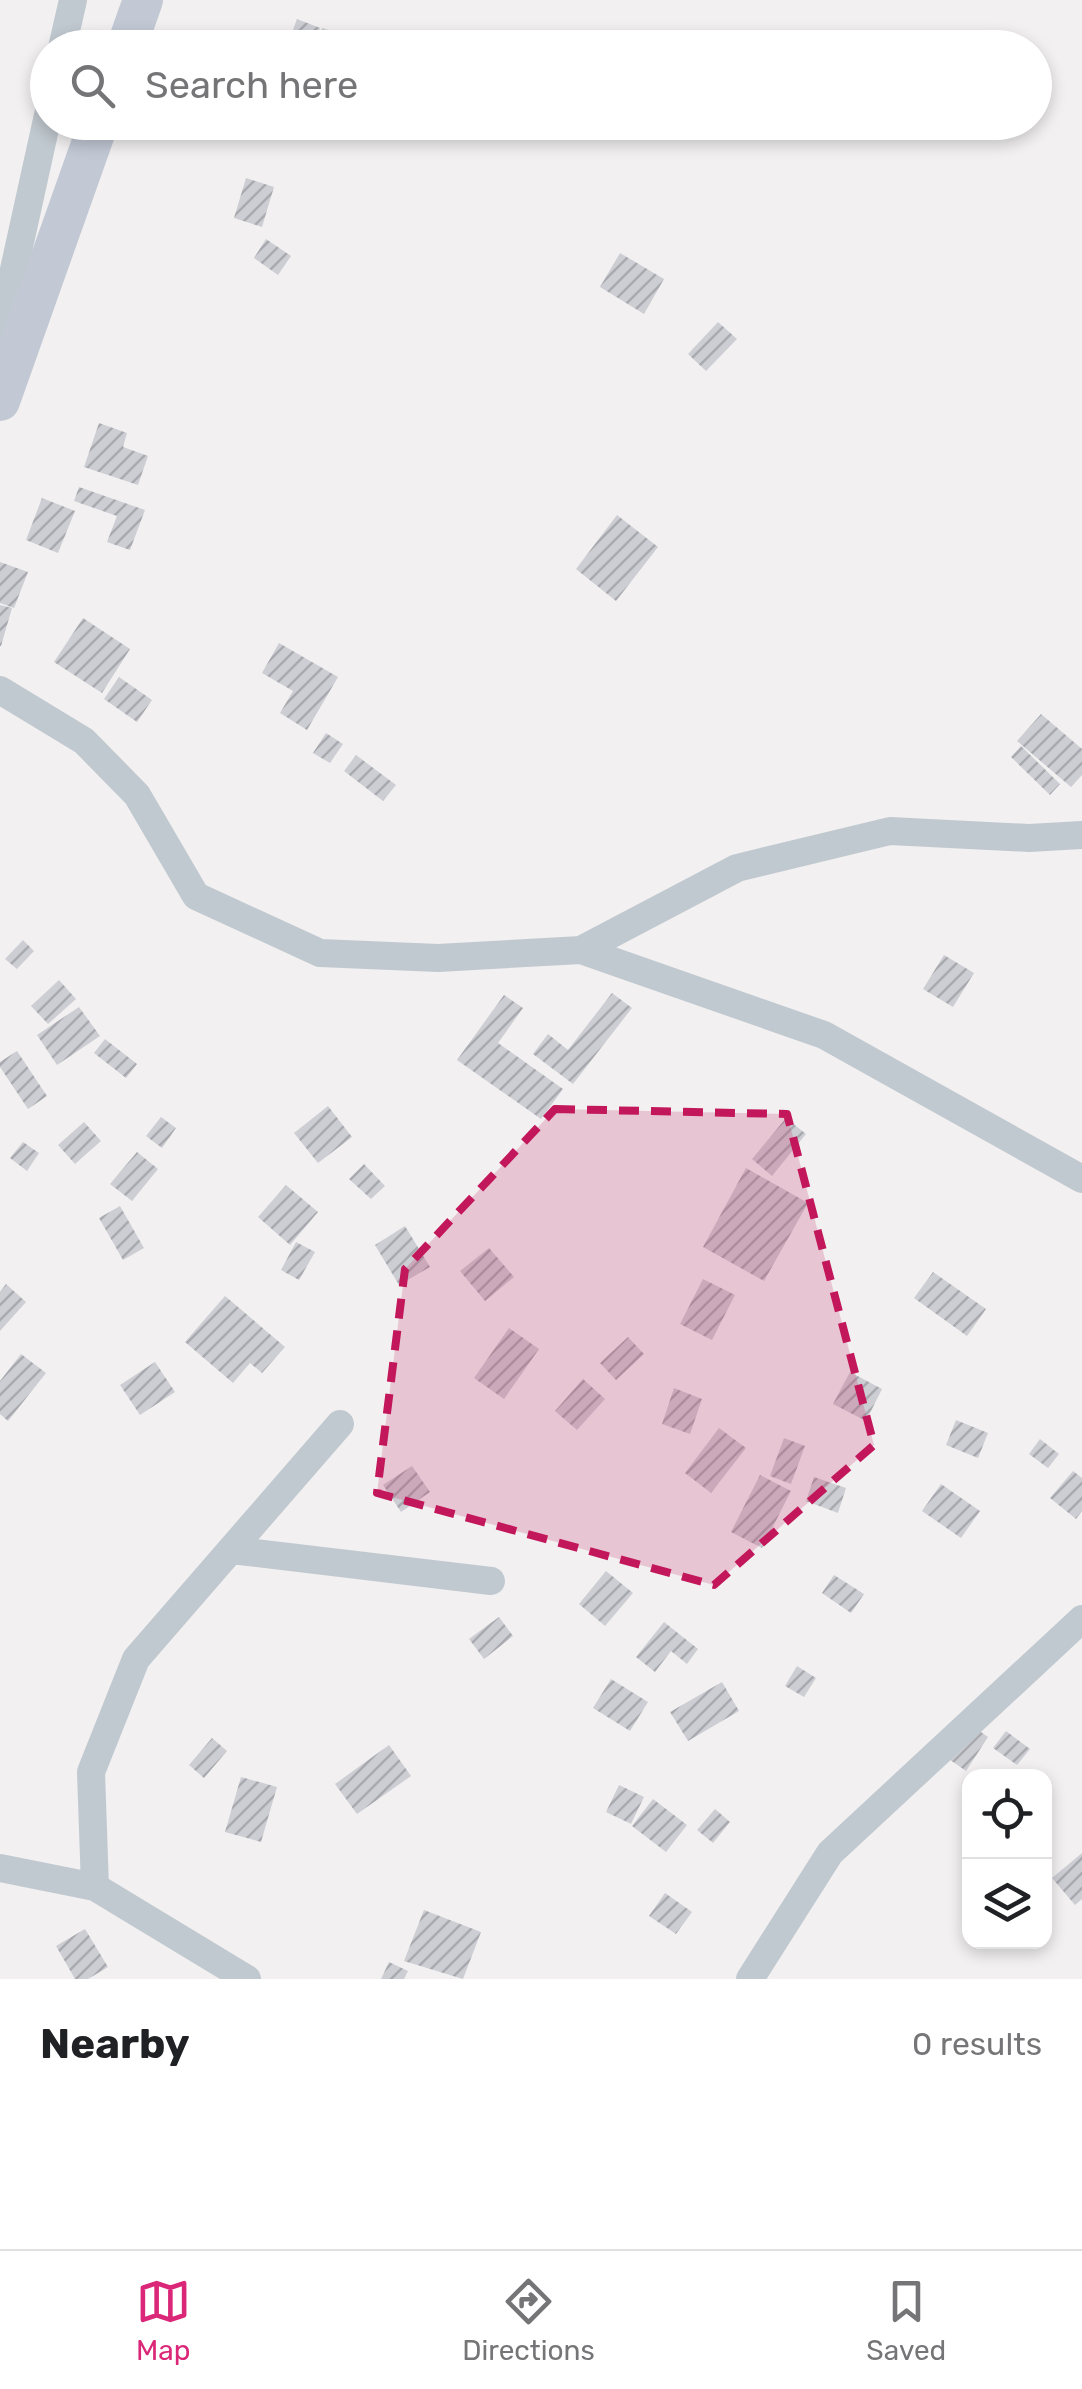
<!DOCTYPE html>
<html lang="en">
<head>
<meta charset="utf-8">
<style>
	:root { --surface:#fff; --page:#f6f6f6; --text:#202124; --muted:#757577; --line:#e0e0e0; --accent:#db2777 }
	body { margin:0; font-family:Rubik,sans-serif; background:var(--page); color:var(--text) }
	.controls { position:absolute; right:30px; bottom:30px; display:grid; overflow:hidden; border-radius:20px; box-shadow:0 5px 15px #0003 }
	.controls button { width:90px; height:90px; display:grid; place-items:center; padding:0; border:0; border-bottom:2px solid var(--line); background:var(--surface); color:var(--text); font:50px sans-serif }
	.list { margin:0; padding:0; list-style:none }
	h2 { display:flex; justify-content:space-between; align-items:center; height:130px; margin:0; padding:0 40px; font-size:42px }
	h2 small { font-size:32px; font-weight:400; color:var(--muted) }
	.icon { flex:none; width:55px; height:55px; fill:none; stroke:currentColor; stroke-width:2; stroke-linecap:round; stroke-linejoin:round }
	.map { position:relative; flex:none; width:1082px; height:1979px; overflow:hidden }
	.search { position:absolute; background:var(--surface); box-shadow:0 5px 15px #0003; left:30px; right:30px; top:30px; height:110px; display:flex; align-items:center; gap:25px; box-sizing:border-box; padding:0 35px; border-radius:55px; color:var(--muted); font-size:38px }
	.sheet { height:270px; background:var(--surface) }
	nav { display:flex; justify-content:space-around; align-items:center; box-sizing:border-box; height:140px; border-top:2px solid var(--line); background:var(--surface); font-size:28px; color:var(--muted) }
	nav a { display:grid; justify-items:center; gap:5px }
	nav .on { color:var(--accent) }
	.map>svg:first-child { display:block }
</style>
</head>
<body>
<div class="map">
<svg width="1082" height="1979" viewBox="0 0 1082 1979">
	<defs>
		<pattern id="building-hatch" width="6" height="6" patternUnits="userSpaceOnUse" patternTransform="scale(2.5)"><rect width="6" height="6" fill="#cdced4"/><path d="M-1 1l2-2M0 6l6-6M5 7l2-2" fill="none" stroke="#a8aaaf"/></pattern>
	</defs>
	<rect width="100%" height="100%" fill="#f2f0f0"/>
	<path fill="url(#building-hatch)" d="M297 19 320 28 313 48 289 41Z
		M322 28 345 35 342 48H316Z
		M246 178 274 187 262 227 234 218Z
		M266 239 291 256 278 275 254 258Z
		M620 253 664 279 644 314 600 287Z
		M718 322 737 339 706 371 688 354Z
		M99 423 127 433 123 447 148 456 138 485 84 467Z
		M79 487 145 510 130 550 107 542 117 516 74 501Z
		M42 498 75 511 58 553 26 540Z
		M617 515 658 547 616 601 576 569Z
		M0 562 28 572 14 608 0 603Z
		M0 605 12 608 1 646H0Z
		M83 618 130 649 102 693 54 662Z
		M279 643 338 677 307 730 280 713 293 691 262 673Z
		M119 677 152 700 137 722 104 699Z
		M1041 714 1082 749V775L1071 787 1017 741Z
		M326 733 343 744 330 763 313 753Z
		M1021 746 1060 784 1050 795 1011 757Z
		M356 755 396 785 383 801 344 771Z
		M23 940 34 951 17 969 5 959Z
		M944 955 974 973 953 1007 923 989Z
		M59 980 76 999 48 1024 31 1006Z
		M612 993 632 1008 573 1084 533 1054 548 1034 568 1050Z
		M504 995 523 1008 498 1043 563 1089 541 1119 457 1060Z
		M79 1007 100 1036 57 1065 37 1035Z
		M105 1039 137 1064 126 1078 94 1053Z
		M17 1051 47 1096 28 1109 0 1067V1062Z
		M328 1106 352 1137 318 1163 294 1133Z
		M161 1117 176 1128 162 1148 146 1136Z
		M786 1118 806 1134 772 1176 752 1159Z
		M84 1122 101 1141 75 1164 58 1145Z
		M23 1142 39 1153 27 1171 10 1158Z
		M137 1152 158 1169 132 1201 110 1184Z
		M364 1164 385 1186 371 1199 349 1179Z
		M746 1168 808 1203 764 1281 703 1247Z
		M286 1185 318 1212 290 1245 258 1217Z
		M120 1206 144 1248 123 1260 99 1218Z
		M405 1226 430 1267 399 1285 375 1245Z
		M296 1242 315 1252 299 1280 281 1270Z
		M489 1248 514 1277 485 1301 460 1271Z
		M933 1272 986 1309 967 1336 914 1298Z
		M703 1279 735 1295 712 1340 680 1324Z
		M6 1284 26 1302 0 1331V1292Z
		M225 1296 285 1347 262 1373 250 1363 233 1383 185 1342Z
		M509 1328 539 1349 504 1399 474 1378Z
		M628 1337 644 1354 616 1380 600 1363Z
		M21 1354 46 1373 8 1421 0 1414V1381Z
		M155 1362 175 1392 140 1415 120 1385Z
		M850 1372 882 1389 866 1421 833 1404Z
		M583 1379 605 1399 577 1430 555 1411Z
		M674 1388 702 1399 690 1434 662 1424Z
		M956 1420 988 1433 978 1458 946 1445Z
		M719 1428 746 1448 711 1493 685 1473Z
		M784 1438 805 1446 791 1484 770 1476Z
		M1040 1439 1059 1454 1048 1468 1029 1454Z
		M412 1466 430 1492 401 1512 383 1485Z
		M1073 1471 1082 1478V1511L1076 1519 1050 1498Z
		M760 1475 791 1491 762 1548 731 1532Z
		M814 1477 846 1488 838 1513 806 1501Z
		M941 1484 980 1511 961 1538 922 1511Z
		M606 1571 633 1593 605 1626 579 1604Z
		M834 1575 864 1594 851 1613 822 1593Z
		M499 1617 513 1636 484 1659 469 1639Z
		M664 1622 698 1649 687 1664 671 1651 655 1672 636 1657Z
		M797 1666 816 1678 804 1697 785 1686Z
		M611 1679 648 1702 630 1731 593 1708Z
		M722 1682 739 1711 688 1741 670 1712Z
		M968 1723 988 1737 966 1771 946 1757Z
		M1006 1731 1030 1749 1017 1765 993 1748Z
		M212 1738 227 1751 204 1778 189 1765Z
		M389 1745 411 1776 357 1814 335 1784Z
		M241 1777 277 1787 261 1842 225 1832Z
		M619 1785 644 1797 631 1824 606 1812Z
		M653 1799 687 1825 666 1852 632 1826Z
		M715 1809 730 1822 713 1843 697 1830Z
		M1082 1853V1899L1075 1905 1052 1878Z
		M665 1893 692 1912 676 1934 649 1916Z
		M424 1910 481 1932 463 1979 404 1961Z
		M85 1929 108 1967 88 1979H75L56 1946Z
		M389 1962 408 1971 404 1979H381Z"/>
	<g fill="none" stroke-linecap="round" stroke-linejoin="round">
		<path stroke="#c1c9d0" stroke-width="28" d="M62 48 73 0
			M0 333 48 115
			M0 690 84 741 137 795 196 896 320 953 438 958 581 950 824 1035 1082 1179
			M581 950 737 868 890 831 1029 838 1082 835
			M231 1550 491 1581
			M0 1868 95 1887 247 1979
			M95 1887 91 1772 136 1659 340 1424
			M750 1979 830 1853 1082 1619"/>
		<path stroke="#c2c9d5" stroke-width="40" d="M126 48 143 0
			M0 401 99 122"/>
	</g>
	<path fill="#c2185b" fill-opacity="0.2" stroke="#c2185b" stroke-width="8" stroke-dasharray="20 12" stroke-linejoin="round" d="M555 1109 787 1114 874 1445 714 1585 377 1493 405 1269Z"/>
</svg>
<div class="controls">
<button><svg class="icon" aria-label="locate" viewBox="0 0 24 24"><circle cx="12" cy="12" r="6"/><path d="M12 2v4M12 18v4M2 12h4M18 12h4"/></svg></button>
<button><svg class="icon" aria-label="layers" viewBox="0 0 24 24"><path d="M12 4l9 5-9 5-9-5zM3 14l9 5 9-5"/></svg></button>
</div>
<div class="search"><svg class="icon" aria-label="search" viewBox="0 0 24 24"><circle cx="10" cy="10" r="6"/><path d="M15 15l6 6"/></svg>Search here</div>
</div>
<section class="sheet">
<h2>Nearby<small>0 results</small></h2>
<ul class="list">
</ul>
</section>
<nav>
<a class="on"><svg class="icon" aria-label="map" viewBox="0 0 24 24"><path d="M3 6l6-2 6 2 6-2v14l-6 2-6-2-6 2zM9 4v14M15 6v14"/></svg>Map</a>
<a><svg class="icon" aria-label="directions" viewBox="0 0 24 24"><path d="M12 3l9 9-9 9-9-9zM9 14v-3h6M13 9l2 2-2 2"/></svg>Directions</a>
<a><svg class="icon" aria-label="saved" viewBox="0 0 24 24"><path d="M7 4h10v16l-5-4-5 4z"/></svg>Saved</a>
</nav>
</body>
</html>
